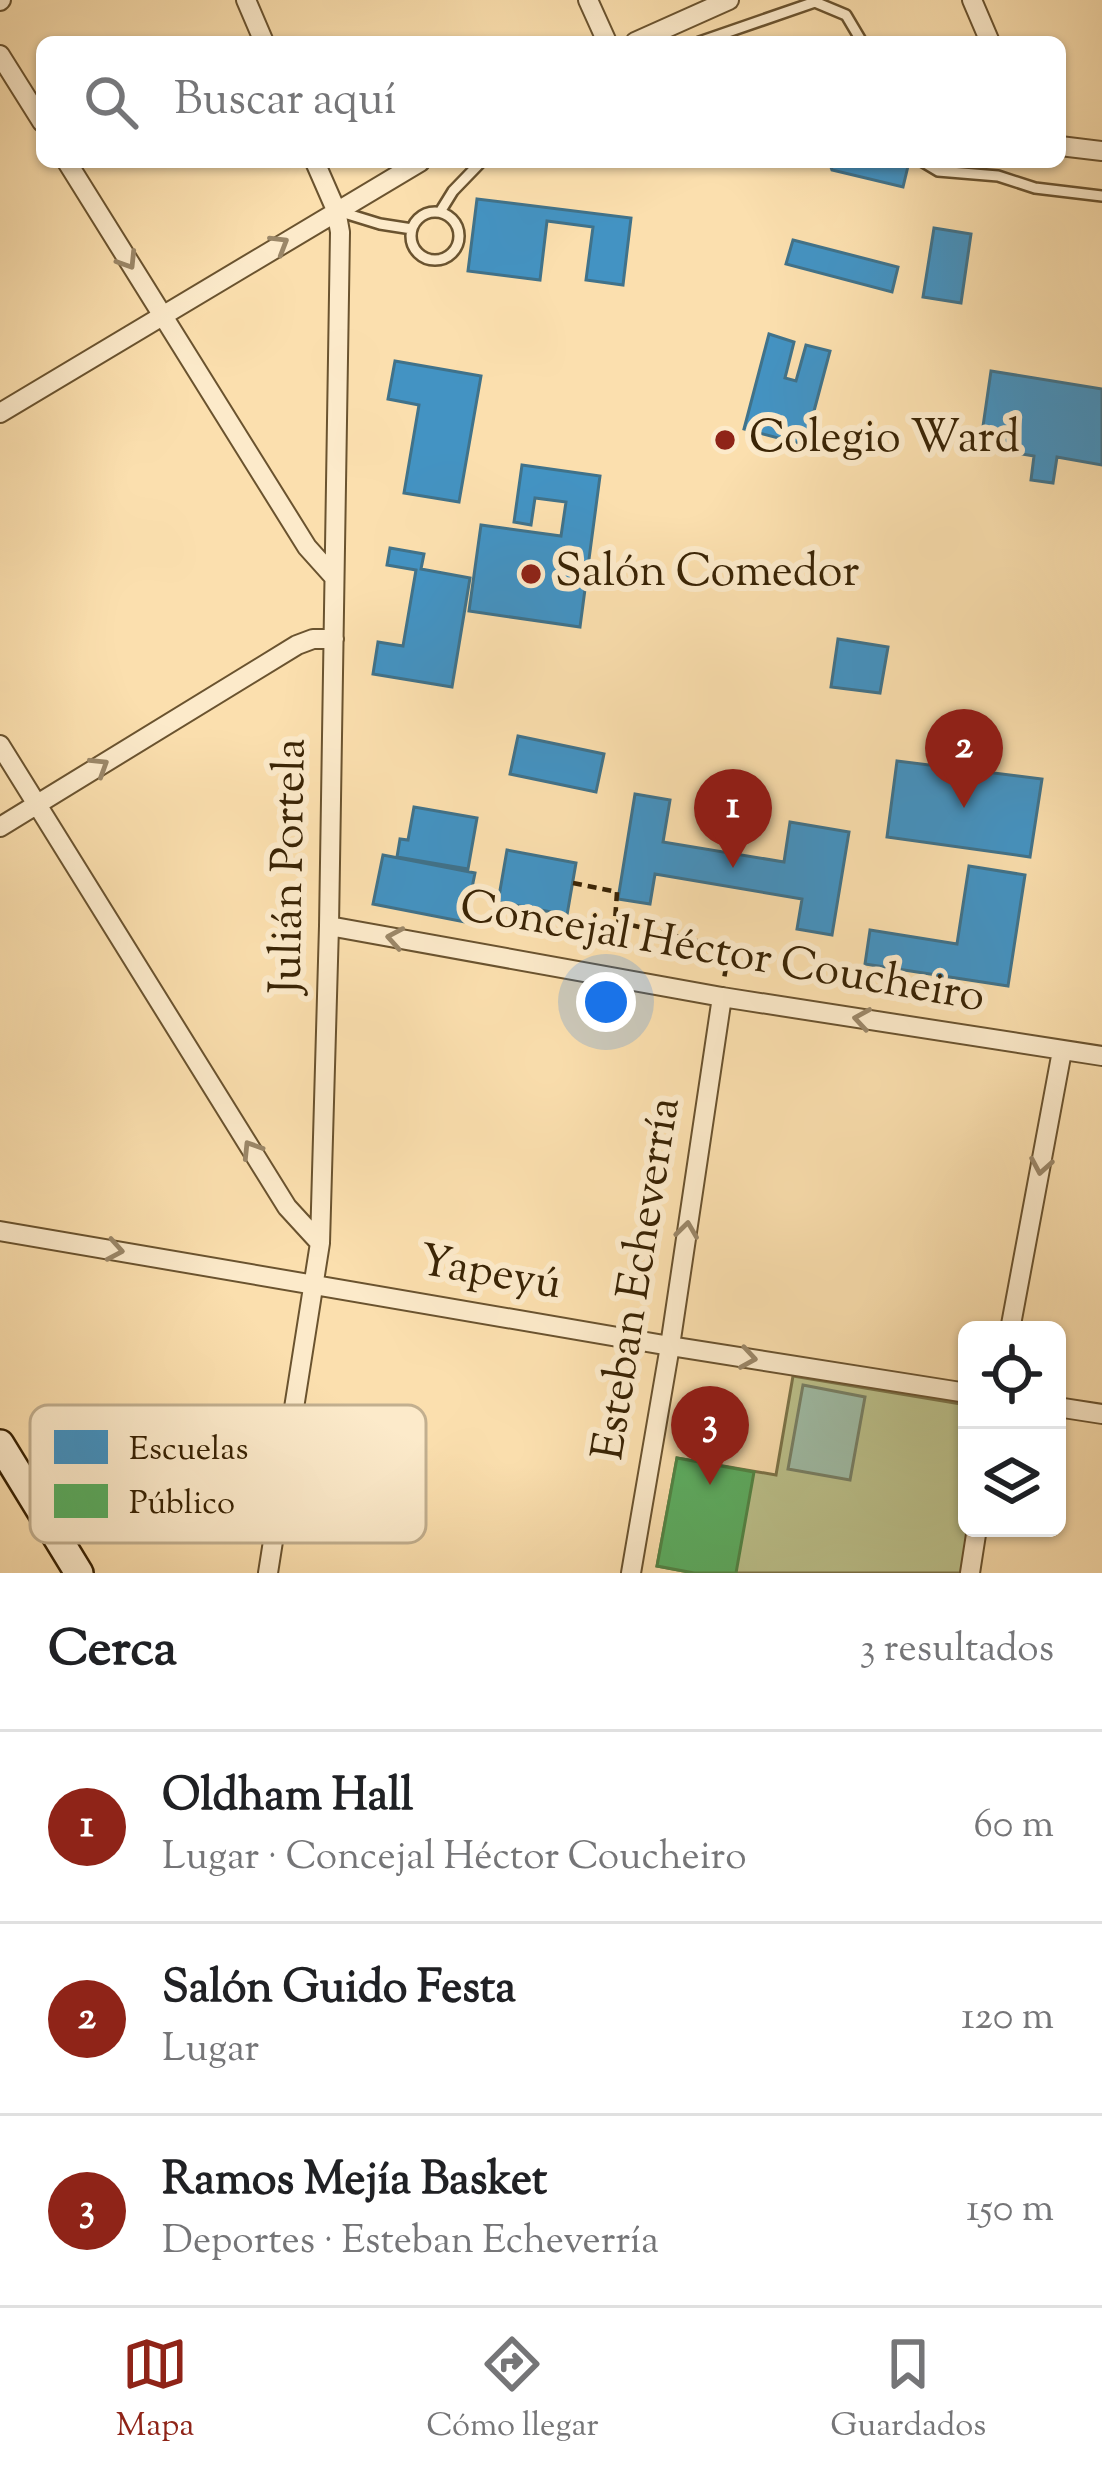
<!DOCTYPE html>
<html lang="es">
<head>
<meta charset="utf-8">
<style>
	:root { --surface:#fff; --page:#f6f6f6; --text:#202124; --muted:#757577; --line:#e0e0e0; --accent:#8f2418 }
	body { margin:0; font-family:"Sorts Mill Goudy",serif; background:var(--page); color:var(--text) }
	.controls { position:absolute; right:36px; bottom:36px; display:grid; overflow:hidden; border-radius:18px; box-shadow:0 3px 9px #0004 }
	.controls button { width:108px; height:108px; display:grid; place-items:center; padding:0; border:0; border-bottom:3px solid var(--line); background:var(--surface); color:var(--text); font:60px sans-serif }
	.you { position:absolute; left:606px; top:1002px; width:42px; height:42px; margin:-30px; border:9px solid #fff; border-radius:50%; background:#1a73e8; box-shadow:0 0 0 18px #1a73e833 }
	.badge { display:grid; place-items:center; width:78px; height:78px; border-radius:50%; background:var(--accent); color:#fff; font-size:39px; font-weight:700 }
	.pin { position:absolute; translate:-50% -99px; filter:drop-shadow(0 3px 6px #0008) }
	.pin::after { content:''; position:absolute; top:63px; width:42px; height:36px; background:inherit; clip-path:polygon(0 0,100% 0,50% 100%) }
	.list { margin:0; padding:0; list-style:none }
	h2 { display:flex; justify-content:space-between; align-items:center; height:156px; margin:0; padding:0 48px; font-size:51px }
	h2 small { font-size:39px; font-weight:400; color:var(--muted) }
	.list li { display:grid; grid-template-columns:78px 1fr auto; gap:36px; align-items:center; box-sizing:border-box; height:192px; padding:0 48px; border-top:3px solid var(--line) }
	.list b { display:block; font-size:45px; white-space:nowrap }
	.list p { margin:0; font-size:39px; white-space:nowrap; color:var(--muted) }
	.list em { font-size:39px; font-style:normal; color:var(--muted) }
	.icon { flex:none; width:66px; height:66px; fill:none; stroke:currentColor; stroke-width:2; stroke-linecap:round; stroke-linejoin:round }
	.map { position:relative; flex:none; width:1102px; height:1573px; overflow:hidden }
	.search { position:absolute; background:var(--surface); box-shadow:0 3px 9px #0004; left:36px; right:36px; top:36px; height:132px; display:flex; align-items:center; gap:30px; box-sizing:border-box; padding:0 42px; border-radius:18px; color:var(--muted); font-size:45px }
	.sheet { height:732px; background:var(--surface) }
	nav { display:flex; justify-content:space-around; align-items:center; box-sizing:border-box; height:168px; border-top:3px solid var(--line); background:var(--surface); font-size:33px; color:var(--muted) }
	nav a { display:grid; justify-items:center; gap:6px }
	nav .on { color:var(--accent) }
	.map>svg:first-child { display:block }
</style>
</head>
<body>
<div class="map">
<svg width="1102" height="1573" viewBox="0 0 1102 1573">
	<rect width="100%" height="100%" fill="#fbdfae"/>
	<filter id="stains"><feTurbulence type="fractalNoise" baseFrequency=".00167" numOctaves="4"/><feColorMatrix values="0 0 0 0 .2 0 0 0 0 .09 0 0 0 0 .02 0 0 0 .5 -.17"/></filter>
	<radialGradient id="worn" r=".72"><stop offset=".6" stop-color="#630" stop-opacity="0"/><stop offset="1" stop-color="#630" stop-opacity=".3"/></radialGradient>
	<path fill="#bcc28c" stroke="#7b7348" stroke-width="3" d="M793 1376 967 1405V1528H971L963 1573H694L657 1566 677 1458 776 1475Z"/>
	<path fill="#9fbda7" stroke="#778066" stroke-width="3" d="M803 1385 865 1397 850 1480 788 1469Z"/>
	<path fill="#4393c3" stroke="#40728a" stroke-width="3" d="M829 162H909L903 187 832 170Z
		M477 199 631 218 623 285 586 280 593 227 547 221 540 280 468 271Z
		M934 228 971 234 961 303 923 297Z
		M793 240 898 267 892 292 786 264Z
		M769 334 794 342 785 378 796 381 806 345 830 351 805 445 744 429Z
		M395 361 481 376 459 502 404 493 419 405 388 399Z
		M991 371 1102 389V465L1057 457 1053 483 1031 480 1034 456 980 447Z
		M522 465 600 476 580 627 469 611 481 525 561 536 566 502 535 498 531 525 514 522Z
		M390 548 424 554 421 569 470 578 452 687 373 674 378 642 403 646 416 570 387 565Z
		M838 639 888 647 880 693 831 687Z
		M518 736 604 754 596 792 510 774Z
		M897 761 1042 779 1030 857 887 837Z
		M635 794 670 800 663 842 784 862 790 822 849 832 832 935 797 929 802 899 655 874 650 904 618 899Z
		M414 807 477 818 468 869 397 857 400 839 408 840Z
		M507 850 576 863 567 915 498 902Z
		M383 855 475 873 465 922 373 904Z
		M969 866 1025 875 1008 986 865 964 870 930 957 944Z"/>
	<path fill="#5aae61" stroke="#508545" stroke-width="3" d="M677 1458 754 1472 736 1573H694L657 1566Z"/>
	<g fill="none" stroke-linecap="round" stroke-linejoin="round">
		<g stroke="#6a532f" stroke-width="14">
			<path id="service" d="M699 42 815 2 846 15 862 42
				M923 162 938 171 998 176 1035 188 1102 196
				M341 212 380 224 412 229
				M440 212 453 191 481 162
				M411 236a24 24 0 1 1 48 0a24 24 0 1 1-48 0Z"/>
		</g>
		<g stroke="#6a532f" stroke-width="22">
			<path id="minor" d="M246 0 264 42
				M588 0 607 42
				M972 0 990 42
				M0 1 1 0
				M635 42 729 0
				M0 55 42 122
				M1060 146 1102 151
				M67 162 307 547 333 576
				M0 413 420 162
				M0 745 287 1207 320 1243
				M0 827 297 645 313 639H334
				M329 926 722 997 1102 1056
				M0 1231 670 1346 967 1393
				M1010 1330 1062 1051
				M1057 1407 1102 1414
				M268 1573 320 1243 329 926 340 232 336 210 315 162
				M631 1573 670 1346 722 997
				M970 1573 977 1528"/>
		</g>
		<g stroke="#3a2405" stroke-width="32">
			<path id="secondary" d="M0 1444 79 1573"/>
		</g>
		<path stroke="#3a2405" stroke-width="4.5" stroke-dasharray="9 6" stroke-linecap="butt" d="M573 883 617 892 615 921 729 949 724 979"/>
		<use href="#service" stroke="#fceaca" stroke-width="9"/>
		<use href="#minor" stroke="#fceaca" stroke-width="18"/>
		<use href="#secondary" stroke="#fceaca" stroke-width="27"/>
	</g>
	<defs><path id="oneway-chevron" d="M-2-3.5L2.5 0L-2 3.5" fill="none" stroke-width="1.6" stroke-linecap="round" stroke-linejoin="round" transform="scale(3)"/></defs>
	<g stroke="#9b8768">
		<use href="#oneway-chevron" transform="translate(280 244) rotate(-31)"/>
		<use href="#oneway-chevron" transform="translate(128 261) rotate(58)"/>
		<use href="#oneway-chevron" transform="translate(100 766) rotate(-32)"/>
		<use href="#oneway-chevron" transform="translate(395 938) rotate(-170)"/>
		<use href="#oneway-chevron" transform="translate(862 1019) rotate(-171)"/>
		<use href="#oneway-chevron" transform="translate(251 1149) rotate(-122)"/>
		<use href="#oneway-chevron" transform="translate(1041 1166) rotate(100)"/>
		<use href="#oneway-chevron" transform="translate(687 1230) rotate(-82)"/>
		<use href="#oneway-chevron" transform="translate(115 1250) rotate(10)"/>
		<use href="#oneway-chevron" transform="translate(748 1358) rotate(9)"/>
	</g>
	<g fill="#8f2418" stroke="#fceaca" stroke-width="4.5">
		<circle cx="725" cy="440" r="12"/>
		<circle cx="531" cy="574" r="12"/>
	</g>
	<g text-anchor="middle" dominant-baseline="central" stroke-width="12" stroke-linejoin="round" paint-order="stroke">
		<g font-size="45" fill="#3a2405" stroke="#fceaca" text-anchor="start">
			<text x="749" y="440">Colegio Ward</text>
			<text x="555" y="574">Salón Comedor</text>
		</g>
		<g font-size="45" fill="#3a2405" stroke="#fceaca">
			<text transform="translate(291 866) rotate(-89)">Julián Portela</text>
			<text transform="translate(722 954) rotate(10)">Concejal Héctor Coucheiro</text>
			<text transform="translate(490 1275) rotate(10)">Yapeyú</text>
			<text transform="translate(639 1279) rotate(-81)">Esteban Echeverría</text>
		</g>
	</g>
	<rect x="30" y="1405" width="396" height="138" rx="18" fill="#fceaca" stroke="#c2af8f" stroke-width="3"/>
	<rect x="54" y="1430" width="54" height="34" fill="#4393c3"/>
	<rect x="54" y="1484" width="54" height="34" fill="#5aae61"/>
	<g font-size="33" fill="#3a2405">
		<text x="129" y="1459">Escuelas</text>
		<text x="129" y="1513">Público</text>
	</g>
	<rect width="100%" height="100%" filter="url(#stains)"/>
	<rect width="100%" height="100%" fill="url(#worn)"/>
</svg>
<div class="controls">
<button><svg class="icon" aria-label="locate" viewBox="0 0 24 24"><circle cx="12" cy="12" r="6"/><path d="M12 2v4M12 18v4M2 12h4M18 12h4"/></svg></button>
<button><svg class="icon" aria-label="layers" viewBox="0 0 24 24"><path d="M12 4l9 5-9 5-9-5zM3 14l9 5 9-5"/></svg></button>
</div>
<div class="you"></div>
<div class="pin badge" style="left:733px;top:868px">1</div>
<div class="pin badge" style="left:964px;top:808px">2</div>
<div class="pin badge" style="left:710px;top:1485px">3</div>
<div class="search"><svg class="icon" aria-label="search" viewBox="0 0 24 24"><circle cx="10" cy="10" r="6"/><path d="M15 15l6 6"/></svg>Buscar aquí</div>
</div>
<section class="sheet">
<h2>Cerca<small>3 resultados</small></h2>
<ul class="list">
<li><span class="badge">1</span><div><b>Oldham Hall</b><p>Lugar · Concejal Héctor Coucheiro</p></div><em>60 m</em></li>
<li><span class="badge">2</span><div><b>Salón Guido Festa</b><p>Lugar</p></div><em>120 m</em></li>
<li><span class="badge">3</span><div><b>Ramos Mejía Basket</b><p>Deportes · Esteban Echeverría</p></div><em>150 m</em></li>
</ul>
</section>
<nav>
<a class="on"><svg class="icon" aria-label="map" viewBox="0 0 24 24"><path d="M3 6l6-2 6 2 6-2v14l-6 2-6-2-6 2zM9 4v14M15 6v14"/></svg>Mapa</a>
<a><svg class="icon" aria-label="directions" viewBox="0 0 24 24"><path d="M12 3l9 9-9 9-9-9zM9 14v-3h6M13 9l2 2-2 2"/></svg>Cómo llegar</a>
<a><svg class="icon" aria-label="saved" viewBox="0 0 24 24"><path d="M7 4h10v16l-5-4-5 4z"/></svg>Guardados</a>
</nav>
</body>
</html>
